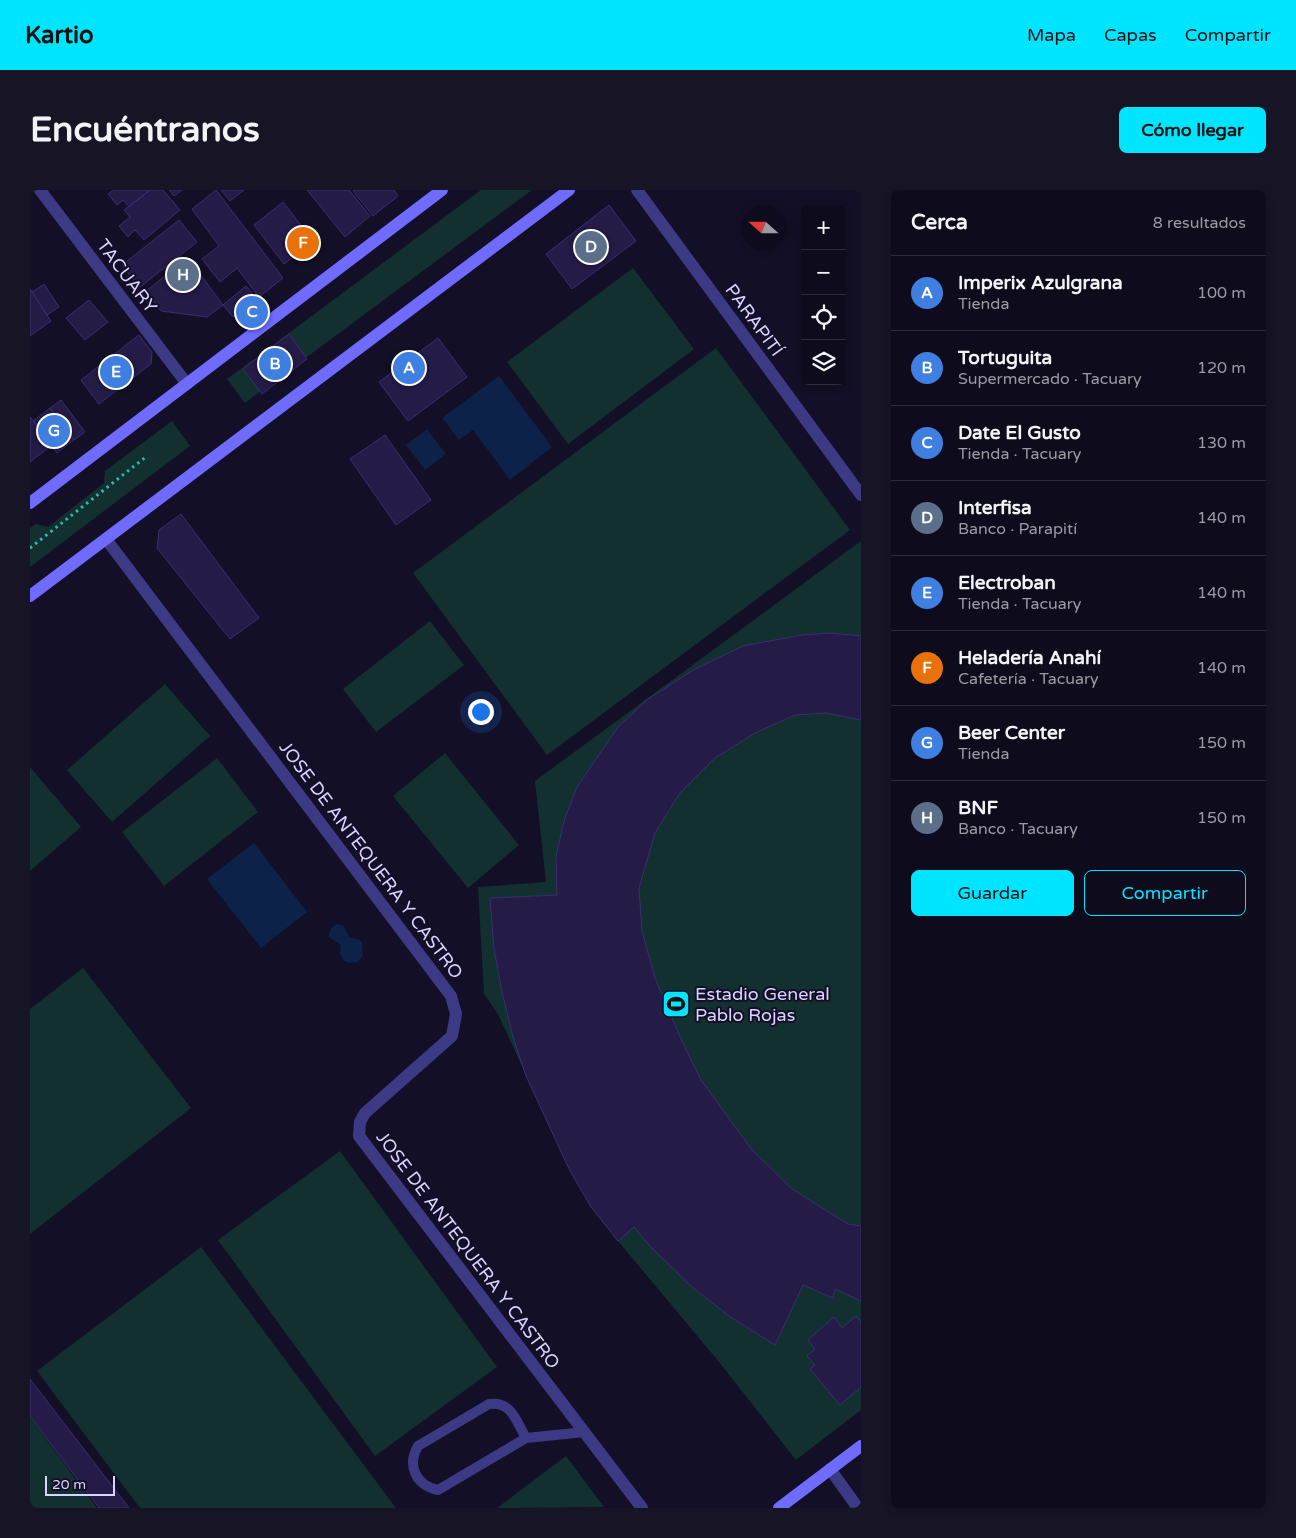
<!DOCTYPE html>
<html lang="es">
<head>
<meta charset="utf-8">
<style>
	:root { --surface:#0e0b1c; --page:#171425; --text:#f1f3f6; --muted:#9b9ba3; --line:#2e2b3b; --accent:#00e5ff }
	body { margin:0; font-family:"Varela Round",sans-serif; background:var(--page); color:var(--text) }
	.controls { position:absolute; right:15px; top:15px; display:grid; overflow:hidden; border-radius:8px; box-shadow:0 2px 8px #0003 }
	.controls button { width:45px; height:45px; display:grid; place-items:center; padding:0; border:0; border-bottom:1px solid var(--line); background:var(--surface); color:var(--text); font:25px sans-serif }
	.compass { position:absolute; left:711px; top:15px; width:45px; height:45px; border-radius:50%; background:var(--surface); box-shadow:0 2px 8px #0003; rotate:291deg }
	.scale { position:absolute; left:15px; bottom:12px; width:70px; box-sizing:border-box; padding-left:5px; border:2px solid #d9d4ff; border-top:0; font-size:14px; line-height:18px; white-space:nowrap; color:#d9d4ff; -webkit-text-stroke:4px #130f26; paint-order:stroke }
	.you { position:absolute; left:450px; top:521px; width:18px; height:18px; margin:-12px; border:4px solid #fff; border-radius:50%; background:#1a73e8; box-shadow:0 0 0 8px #1a73e833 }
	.badge { display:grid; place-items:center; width:32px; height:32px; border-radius:50%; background:var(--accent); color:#fff; font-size:16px; font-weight:700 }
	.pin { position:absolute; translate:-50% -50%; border:2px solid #fff; box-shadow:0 1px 5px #0006 }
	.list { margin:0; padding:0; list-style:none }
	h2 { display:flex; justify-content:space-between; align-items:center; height:65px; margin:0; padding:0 20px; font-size:21px }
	h2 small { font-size:16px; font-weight:400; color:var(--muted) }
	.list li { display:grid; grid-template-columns:32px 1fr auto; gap:15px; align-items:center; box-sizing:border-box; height:75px; padding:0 20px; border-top:1px solid var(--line) }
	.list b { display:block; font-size:19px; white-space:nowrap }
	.list p { margin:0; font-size:16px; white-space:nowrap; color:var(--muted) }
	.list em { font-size:16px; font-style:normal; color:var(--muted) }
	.actions { display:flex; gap:10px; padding:15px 20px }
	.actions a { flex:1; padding:11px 0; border:1px solid var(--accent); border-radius:8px; text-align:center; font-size:18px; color:var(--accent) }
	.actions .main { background:var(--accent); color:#111 }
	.icon { flex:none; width:28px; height:28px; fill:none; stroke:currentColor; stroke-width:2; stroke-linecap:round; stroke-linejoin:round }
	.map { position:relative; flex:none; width:831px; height:1318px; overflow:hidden; border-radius:8px }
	header { display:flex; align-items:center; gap:30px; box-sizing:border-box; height:70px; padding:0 25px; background:var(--accent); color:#111 }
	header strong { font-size:24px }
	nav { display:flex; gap:28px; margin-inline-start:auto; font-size:18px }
	.intro { display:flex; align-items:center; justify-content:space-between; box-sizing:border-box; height:120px; padding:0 30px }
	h1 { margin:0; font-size:35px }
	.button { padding:12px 22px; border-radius:8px; background:var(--accent); color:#111; font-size:18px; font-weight:700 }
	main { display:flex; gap:30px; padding:0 30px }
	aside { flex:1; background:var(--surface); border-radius:8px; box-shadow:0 2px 8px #0003 }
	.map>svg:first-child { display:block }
</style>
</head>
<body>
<header>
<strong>Kartio</strong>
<nav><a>Mapa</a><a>Capas</a><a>Compartir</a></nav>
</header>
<div class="intro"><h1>Encuéntranos</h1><a class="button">Cómo llegar</a></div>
<main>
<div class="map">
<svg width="831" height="1318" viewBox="0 0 831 1318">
	<rect width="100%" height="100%" fill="#130f26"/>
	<path fill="#12302f" d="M451 0H502L215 213 197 189Z
		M603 78 664 159 538 254 477 172Z
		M686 158 820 340 517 565 383 383Z
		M142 231 160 256 0 377V338L6 334 18 337 74 293 75 281Z
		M831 351V1220L766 1270 689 1172 588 1051 561 1017 540 981 468 824 454 804 448 697 516 692 505 591Z
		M400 431 434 475 346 542 313 499Z
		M135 494 180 546 82 632 37 580Z
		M415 563 489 655 438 698 363 606Z
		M187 568 228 622 134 696 92 642Z
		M0 577 51 637 0 681Z
		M53 778 161 918 0 1044V819Z
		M310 961 467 1177 345 1266 188 1050Z
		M171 1057 366 1318H110L7 1181Z
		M0 1227 67 1318H0Z
		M536 1266 574 1317 467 1318Z"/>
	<path fill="#0c2248" d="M469 186 522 257 480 290 443 240 429 250 412 228Z
		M397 239 416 264 395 280 376 255Z
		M224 653 277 722 231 758 177 689Z
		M307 734 314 736 319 747 328 749 332 752 333 765 328 772 319 773 313 770 310 763 311 755 298 747 301 738Z"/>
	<path fill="#241b47" stroke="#3b2d73" d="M84 0H120L99 17 93 10 87 15 78 4Z
		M120 0H133L150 20 114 50 105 40 98 47 89 36 100 27 94 20Z
		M139 0H152L144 6Z
		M186 0 253 88 229 107 207 78 190 92 172 69 189 56 162 19Z
		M191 0H214L200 11Z
		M277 0H319L340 26 315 47Z
		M325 0H364L368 6 343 26 323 1Z
		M253 12 283 51 254 74 224 35Z
		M579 15 606 51 542 99 516 64Z
		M149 30 167 52 109 98 92 75Z
		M158 68 193 115 177 127 131 121 116 101Z
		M14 94 29 117 17 125 2 102Z
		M216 96 226 108 203 127 193 115Z
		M0 99 21 131 0 146Z
		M59 110 78 132 55 150 36 128Z
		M259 144 277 169 232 204 213 179Z
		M109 145 122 162 121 174 69 214 51 190Z
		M408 148 437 187 378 231 349 192Z
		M31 210 55 242 44 250 20 218Z
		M20 218 44 250 27 263 3 231Z
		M0 227 22 255 0 272Z
		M355 245 401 310 366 335 320 269Z
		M151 324 229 428 200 449 127 358 129 340Z
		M800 443 831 446V530L796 523 765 525 725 543 685 568 649 604 625 643 609 698 612 741 625 788 651 849 671 890 722 960 762 999 818 1034 831 1036V1111L805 1099 803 1108 773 1095 745 1155 699 1126 662 1097 620 1056 604 1037 588 1051 561 1017 540 981 496 886 483 847 472 802 464 759 460 708 527 705 526 667 534 631 547 597 588 537 618 509 665 479 713 456 772 445Z
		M826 1126 831 1132V1197L810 1215 780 1179 785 1175 777 1166 785 1159 778 1150 804 1127 812 1138Z
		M0 1189 99 1318H69L0 1226Z"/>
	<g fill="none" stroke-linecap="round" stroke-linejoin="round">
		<path stroke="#2fb8b0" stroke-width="3" stroke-dasharray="2.5 4" stroke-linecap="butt" d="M0 358 117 266"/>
		<path stroke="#3d3a85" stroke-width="10" d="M496 1248C486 1231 482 1211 459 1214L388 1256C377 1275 385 1295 408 1300L496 1248 555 1242"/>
		<path stroke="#3d3a85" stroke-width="12" d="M10 0 157 194
			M607 0 831 305
			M76 349 421 806 426 824 422 846 335 923 330 932 329 946 612 1318
			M800 1279 828 1318"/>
		<path stroke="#6f6bff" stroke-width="12" d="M0 313 412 0
			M0 406 539 0
			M749 1318 831 1256"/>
	</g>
	<defs>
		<g id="stadium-square" transform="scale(1.4375)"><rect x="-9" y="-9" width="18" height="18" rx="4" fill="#00e5ff" stroke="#130f26"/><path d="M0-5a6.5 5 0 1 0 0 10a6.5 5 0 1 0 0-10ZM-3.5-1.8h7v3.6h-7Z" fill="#111"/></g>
	</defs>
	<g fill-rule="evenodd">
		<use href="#stadium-square" x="646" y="814"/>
	</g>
	<g text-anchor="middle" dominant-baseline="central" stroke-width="4" stroke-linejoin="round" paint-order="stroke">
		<g font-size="18" fill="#d9d4ff" stroke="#130f26">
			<text transform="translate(97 86) rotate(53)">TACUARY</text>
			<text transform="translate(724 130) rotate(54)">PARAPITÍ</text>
			<text transform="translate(341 670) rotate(53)">JOSE DE ANTEQUERA Y CASTRO</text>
			<text transform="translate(438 1060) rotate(53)">JOSE DE ANTEQUERA Y CASTRO</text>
		</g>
		<g font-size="18" fill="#d9d4ff" stroke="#130f26" text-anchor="start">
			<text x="665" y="804">Estadio General<tspan x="665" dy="21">Pablo Rojas</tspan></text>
		</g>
	</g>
</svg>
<div class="controls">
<button>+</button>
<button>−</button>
<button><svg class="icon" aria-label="locate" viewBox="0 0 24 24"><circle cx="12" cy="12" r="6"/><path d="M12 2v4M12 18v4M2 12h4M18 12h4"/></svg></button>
<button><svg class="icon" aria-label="layers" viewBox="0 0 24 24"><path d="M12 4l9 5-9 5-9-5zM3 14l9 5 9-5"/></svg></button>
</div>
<svg class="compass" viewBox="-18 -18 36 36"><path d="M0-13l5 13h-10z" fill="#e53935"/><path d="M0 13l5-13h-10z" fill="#9b9ba3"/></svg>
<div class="scale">20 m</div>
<div class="you"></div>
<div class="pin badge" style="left:379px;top:178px;background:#3f7fe0">A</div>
<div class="pin badge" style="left:245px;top:174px;background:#3f7fe0">B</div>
<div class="pin badge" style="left:222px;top:122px;background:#3f7fe0">C</div>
<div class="pin badge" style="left:561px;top:57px;background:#5c6f8a">D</div>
<div class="pin badge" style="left:86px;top:182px;background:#3f7fe0">E</div>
<div class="pin badge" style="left:273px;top:53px;background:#e8710a">F</div>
<div class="pin badge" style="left:24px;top:241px;background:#3f7fe0">G</div>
<div class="pin badge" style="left:153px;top:85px;background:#5c6f8a">H</div>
</div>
<aside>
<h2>Cerca<small>8 resultados</small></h2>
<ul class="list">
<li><span class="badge" style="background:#3f7fe0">A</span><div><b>Imperix Azulgrana</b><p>Tienda</p></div><em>100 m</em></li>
<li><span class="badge" style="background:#3f7fe0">B</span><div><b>Tortuguita</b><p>Supermercado · Tacuary</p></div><em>120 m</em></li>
<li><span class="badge" style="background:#3f7fe0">C</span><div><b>Date El Gusto</b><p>Tienda · Tacuary</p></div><em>130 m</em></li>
<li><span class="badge" style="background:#5c6f8a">D</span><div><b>Interfisa</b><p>Banco · Parapití</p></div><em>140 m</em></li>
<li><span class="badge" style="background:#3f7fe0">E</span><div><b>Electroban</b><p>Tienda · Tacuary</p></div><em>140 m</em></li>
<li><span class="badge" style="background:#e8710a">F</span><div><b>Heladería Anahí</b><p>Cafetería · Tacuary</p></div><em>140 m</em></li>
<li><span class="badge" style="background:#3f7fe0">G</span><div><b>Beer Center</b><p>Tienda</p></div><em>150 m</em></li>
<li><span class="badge" style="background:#5c6f8a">H</span><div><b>BNF</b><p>Banco · Tacuary</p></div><em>150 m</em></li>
</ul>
<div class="actions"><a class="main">Guardar</a><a>Compartir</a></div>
</aside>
</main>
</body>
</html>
